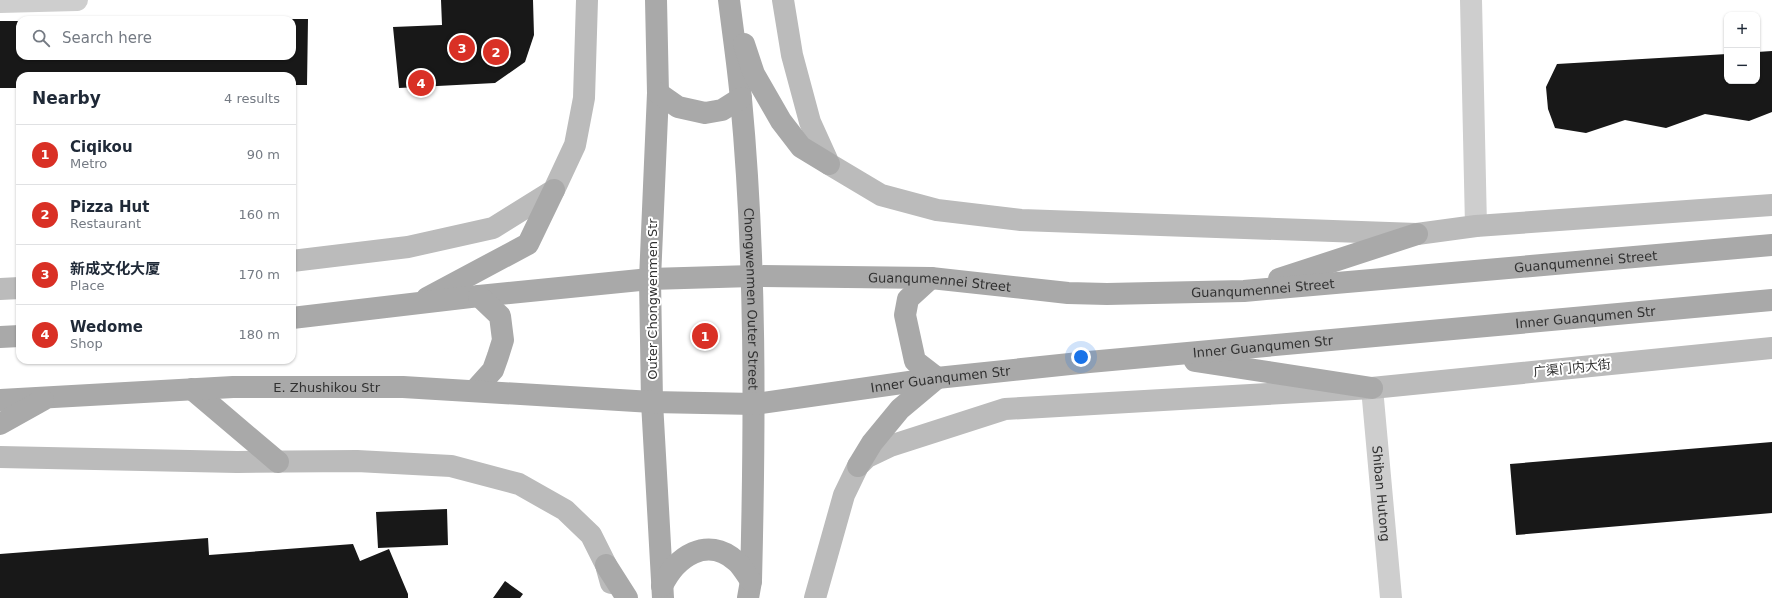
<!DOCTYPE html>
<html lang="en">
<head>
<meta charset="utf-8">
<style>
	:root { --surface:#fff; --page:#f2f2f3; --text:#1f2937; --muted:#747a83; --line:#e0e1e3; --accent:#d93025 }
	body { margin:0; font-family:"DejaVu Sans","Noto Sans SC",sans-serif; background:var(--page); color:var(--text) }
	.controls { position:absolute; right:12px; top:12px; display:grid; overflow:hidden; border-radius:8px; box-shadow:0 1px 3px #0004 }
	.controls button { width:36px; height:36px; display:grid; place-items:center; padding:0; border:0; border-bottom:1px solid var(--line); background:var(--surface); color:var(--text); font:20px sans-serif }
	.you { position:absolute; left:1081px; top:357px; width:14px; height:14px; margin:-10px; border:3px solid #fff; border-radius:50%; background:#1a73e8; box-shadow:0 0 0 6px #1a73e833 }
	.badge { display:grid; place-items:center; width:26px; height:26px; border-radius:50%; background:var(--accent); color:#fff; font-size:13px; font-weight:700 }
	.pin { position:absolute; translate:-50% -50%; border:2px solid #fff; box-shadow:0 1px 4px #0006 }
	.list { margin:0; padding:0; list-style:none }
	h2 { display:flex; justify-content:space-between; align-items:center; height:52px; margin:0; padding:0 16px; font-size:17px }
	h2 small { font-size:13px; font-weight:400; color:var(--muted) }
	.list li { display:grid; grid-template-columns:26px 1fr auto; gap:12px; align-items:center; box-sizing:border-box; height:60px; padding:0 16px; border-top:1px solid var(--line) }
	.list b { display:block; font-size:15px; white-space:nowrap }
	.list p { margin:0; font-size:13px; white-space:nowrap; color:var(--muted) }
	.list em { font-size:13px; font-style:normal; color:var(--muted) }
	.icon { flex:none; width:22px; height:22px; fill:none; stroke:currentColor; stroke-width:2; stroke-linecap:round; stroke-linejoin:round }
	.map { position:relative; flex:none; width:1772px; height:598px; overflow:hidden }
	.search { position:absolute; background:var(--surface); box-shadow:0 1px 3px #0004; left:16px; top:16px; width:280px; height:44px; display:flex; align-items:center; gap:10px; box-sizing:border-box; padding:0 14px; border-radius:12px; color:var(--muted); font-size:15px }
	.panel { position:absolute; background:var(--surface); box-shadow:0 1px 3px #0004; left:16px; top:72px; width:280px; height:292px; border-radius:12px }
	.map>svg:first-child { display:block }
</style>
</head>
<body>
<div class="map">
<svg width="1772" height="598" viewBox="0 0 1772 598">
	<rect width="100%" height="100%" fill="#fff"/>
	<path fill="#181818" d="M441 0H533L534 35 525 62 495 83 399 88 393 27 442 25Z
		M292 19H308L307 85H292V76H20V88H0V21H20V56H292Z
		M1772 51V112L1749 121 1705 114 1666 128 1625 120 1586 133 1555 128 1548 109 1546 87 1557 64 1727 54V81H1757V52Z
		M1772 442V513L1516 535 1510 464Z
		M447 509 448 545 378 548 376 512Z
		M208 538 209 555 353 544 360 561 389 549 408 594V598H0V554Z
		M505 581 523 594 520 598H493Z"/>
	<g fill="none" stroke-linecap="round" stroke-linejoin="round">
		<g stroke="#cecece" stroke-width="22">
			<path d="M1471 0 1476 226"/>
			<path d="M0 2 77 0"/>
			<path id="s1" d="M1372 388 1391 598"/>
		</g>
		<path stroke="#bbb" stroke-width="22" d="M783 0 792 55 810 122 829 164 881 195 937 210 1021 220 1417 234 1476 226 1772 205
			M292 261 408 247 493 228 554 190 575 145 584 98 587 0
			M0 289 20 288
			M0 457 237 462 357 461 451 466 519 484 565 510 591 535 606 565 611 583
			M815 598 844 495 858 466 867 457 890 446 1005 409 1372 388 1772 348"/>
		<g stroke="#a9a9a9" stroke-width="22">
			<path d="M656 0 658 93 650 279 652 402 663 598"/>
			<path id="s2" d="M729 0C733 33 738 66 741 99 756 259 755 420 751 581L748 598"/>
			<path d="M744 44 754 74 781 121 801 147 829 164"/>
			<path d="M658 93 678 107 705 113 722 110 741 98"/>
			<path d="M1279 279 1417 234"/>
			<path d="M427 298 528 244 554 190"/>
			<path id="s3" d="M292 318 479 296 650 279 752 276 931 278 1068 293 1107 294 1244 291 1772 245"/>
			<path d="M0 337 20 336"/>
			<path d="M1195 361 1372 388"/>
			<path d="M192 389 278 462"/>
			<path d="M475 390 493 370 498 356 503 340 500 316 479 296"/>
			<path id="s4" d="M0 400 233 387H403L652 402 755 404 937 378 1089 362 1772 300"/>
			<path d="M0 424 43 400"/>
			<path d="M858 466 872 443 900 409 937 378 915 361 905 315 908 299 931 278"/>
			<path d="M606 565 627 598"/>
			<path d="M662 586C676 557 707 535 736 561 742 566 746 574 751 581"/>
		</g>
	</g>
	<g text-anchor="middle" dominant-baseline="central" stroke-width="4" stroke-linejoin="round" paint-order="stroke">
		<g font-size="13" fill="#313131" stroke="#fff">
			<text stroke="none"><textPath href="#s3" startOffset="1298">Guanqumennei Street</textPath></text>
			<text stroke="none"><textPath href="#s3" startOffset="650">Guanqumennei Street</textPath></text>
			<text stroke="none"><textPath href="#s3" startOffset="974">Guanqumennei Street</textPath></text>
			<text transform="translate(652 299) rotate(-90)">Outer Chongwenmen Str</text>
			<text stroke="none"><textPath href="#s2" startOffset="300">Chongwenmen Outer Street</textPath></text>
			<text stroke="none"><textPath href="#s4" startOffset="1591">Inner Guanqumen Str</textPath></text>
			<text stroke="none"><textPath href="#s4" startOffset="1267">Inner Guanqumen Str</textPath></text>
			<text transform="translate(1572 368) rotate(-6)">广渠门内大街</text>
			<text stroke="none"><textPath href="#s4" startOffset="943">Inner Guanqumen Str</textPath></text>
			<text stroke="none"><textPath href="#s4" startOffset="327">E. Zhushikou Str</textPath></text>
			<text stroke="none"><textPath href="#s1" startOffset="106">Shiban Hutong</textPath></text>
		</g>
	</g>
</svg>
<div class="controls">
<button>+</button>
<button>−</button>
</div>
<div class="you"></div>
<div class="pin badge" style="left:705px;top:336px">1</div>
<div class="pin badge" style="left:496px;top:52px">2</div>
<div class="pin badge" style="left:462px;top:48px">3</div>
<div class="pin badge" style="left:421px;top:83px">4</div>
<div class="search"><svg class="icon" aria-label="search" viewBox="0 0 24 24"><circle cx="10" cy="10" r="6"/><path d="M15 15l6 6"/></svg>Search here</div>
<section class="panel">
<h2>Nearby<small>4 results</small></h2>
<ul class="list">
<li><span class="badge">1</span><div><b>Ciqikou</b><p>Metro</p></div><em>90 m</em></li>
<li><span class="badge">2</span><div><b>Pizza Hut</b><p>Restaurant</p></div><em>160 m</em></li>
<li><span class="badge">3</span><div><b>新成文化大厦</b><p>Place</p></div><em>170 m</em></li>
<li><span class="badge">4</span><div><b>Wedome</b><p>Shop</p></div><em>180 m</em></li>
</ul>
</section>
</div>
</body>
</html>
